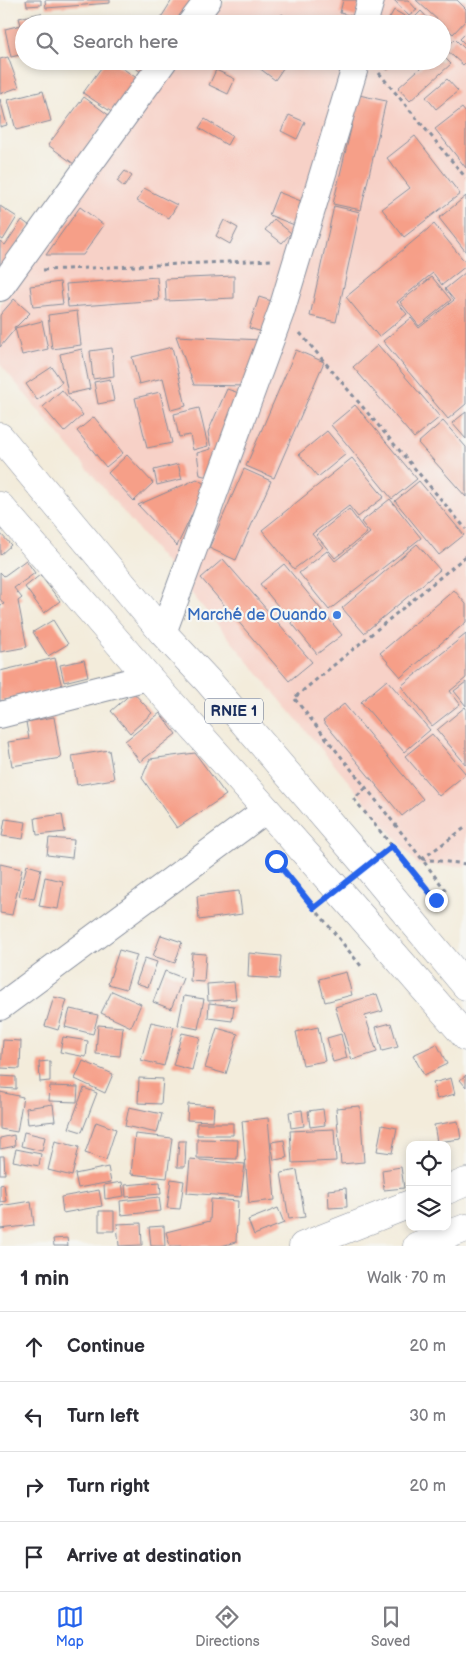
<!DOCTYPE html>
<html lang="en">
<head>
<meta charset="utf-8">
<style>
	:root { --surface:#fff; --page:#f2f2f3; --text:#2b2b33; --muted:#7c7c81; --line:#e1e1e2; --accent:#2563eb }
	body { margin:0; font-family:"Balsamiq Sans",sans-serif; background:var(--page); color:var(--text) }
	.controls { position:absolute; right:15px; bottom:15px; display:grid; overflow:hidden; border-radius:10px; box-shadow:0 2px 8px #0003 }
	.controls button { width:45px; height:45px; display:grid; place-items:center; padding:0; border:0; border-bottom:1px solid var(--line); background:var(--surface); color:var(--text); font:25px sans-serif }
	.stop { position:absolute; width:15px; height:15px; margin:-11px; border:4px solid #2563eb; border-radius:50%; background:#fff }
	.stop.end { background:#2563eb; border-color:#fff; box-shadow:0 1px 5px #0008 }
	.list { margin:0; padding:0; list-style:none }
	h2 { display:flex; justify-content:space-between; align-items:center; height:65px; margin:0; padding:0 20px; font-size:21px }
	h2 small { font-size:16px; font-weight:400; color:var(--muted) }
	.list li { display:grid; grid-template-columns:32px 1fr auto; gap:15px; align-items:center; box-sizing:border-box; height:70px; padding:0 20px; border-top:1px solid var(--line) }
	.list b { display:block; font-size:19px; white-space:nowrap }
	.list em { font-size:16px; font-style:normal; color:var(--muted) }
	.icon { flex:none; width:28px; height:28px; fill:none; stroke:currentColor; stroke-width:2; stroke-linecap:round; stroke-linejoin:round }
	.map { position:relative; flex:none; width:466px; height:1246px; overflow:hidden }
	.search { position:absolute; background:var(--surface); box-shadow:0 2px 8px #0003; left:15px; right:15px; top:15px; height:55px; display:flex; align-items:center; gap:12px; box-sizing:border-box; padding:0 18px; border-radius:28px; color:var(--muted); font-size:19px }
	.sheet { height:345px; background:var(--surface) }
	nav { display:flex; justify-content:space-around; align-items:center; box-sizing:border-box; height:70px; border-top:1px solid var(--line); background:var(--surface); font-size:14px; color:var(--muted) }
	nav a { display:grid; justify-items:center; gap:2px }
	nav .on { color:var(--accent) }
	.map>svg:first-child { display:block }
</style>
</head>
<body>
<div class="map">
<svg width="466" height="1246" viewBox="0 0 466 1246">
	<rect width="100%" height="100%" fill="#f6f6f2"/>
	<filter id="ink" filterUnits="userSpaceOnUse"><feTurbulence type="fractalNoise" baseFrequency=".02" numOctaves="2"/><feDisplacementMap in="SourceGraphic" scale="10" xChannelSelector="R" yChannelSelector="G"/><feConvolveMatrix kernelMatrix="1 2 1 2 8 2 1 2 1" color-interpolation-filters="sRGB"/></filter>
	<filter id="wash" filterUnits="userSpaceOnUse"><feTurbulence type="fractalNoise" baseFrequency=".0096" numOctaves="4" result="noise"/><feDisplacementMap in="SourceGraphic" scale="20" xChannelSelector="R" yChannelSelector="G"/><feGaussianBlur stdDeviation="1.12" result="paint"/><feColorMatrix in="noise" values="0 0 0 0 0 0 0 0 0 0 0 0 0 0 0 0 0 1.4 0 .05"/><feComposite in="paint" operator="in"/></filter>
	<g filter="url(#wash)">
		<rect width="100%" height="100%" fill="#f3ecdb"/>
		<path fill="#f7d1c7" d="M226 0H466V866L418 865 0 364V305L180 61H442V24H208Z"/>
		<g id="blocks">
			<path fill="#f69f88" d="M26 0H41V5L27 6Z
				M45 0H110V3L46 8Z
				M172 0H198L183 24H157Z
				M343 0H360L356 17 340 13Z
				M394 0H408L417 10 409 16Z
				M416 0H457L466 9V20L453 34Z
				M394 10 413 21 411 24H386Z
				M421 11 433 24H418L413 19Z
				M41 13 43 24H24V54L11 57 5 29 21 25 19 18Z
				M282 14 295 24H274Z
				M86 19 87 24H66V23Z
				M466 33V45L460 39Z
				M455 39 466 50V62L463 65 445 49Z
				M442 55 451 64 410 101 398 88 428 61H442Z
				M8 57 19 87 0 94V59Z
				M106 61H112L138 79 113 113 83 93Z
				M127 61H154L143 74Z
				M250 61H288L275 80Z
				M372 61H392L388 70Z
				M216 70 235 79 228 94 209 85Z
				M447 79 458 91 436 109 426 97Z
				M43 91 51 121 16 130 8 100Z
				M359 95 386 101 361 210 333 204Z
				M84 97 110 116 74 164 48 145Z
				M0 99 7 125 0 127Z
				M462 108 466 113V168L435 129Z
				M289 115 305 122 297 139 281 131Z
				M205 119 232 136 227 145 199 128Z
				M415 136 460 194 404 237 382 209 410 188 387 158Z
				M125 171 132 176 124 187 117 181Z
				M144 188 177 205 169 218 137 201Z
				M278 192 306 203 297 226 269 215Z
				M466 196V252L439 218Z
				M0 206 17 217 3 240 0 238Z
				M334 206 360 212 336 322 310 316Z
				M80 207 104 225 83 255H46Z
				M274 219 291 233 282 243 265 230Z
				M22 220 30 226 0 269V241L5 245Z
				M224 220 238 228 230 244 216 236Z
				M434 224 466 263V266L442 285 433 273 397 302 407 314 379 337 346 297Z
				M466 272V404L448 419 383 341 411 318 419 328 454 300 445 289Z
				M234 276V298L166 301 165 279Z
				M157 277 159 300 68 307 66 284Z
				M432 277 451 300 419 326 400 302Z
				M60 282 63 304 33 307 30 286Z
				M259 297 281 304 272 335 249 328Z
				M14 299 30 313 17 326 14 327 15 329 0 347V315Z
				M77 311 81 345 52 349 48 315Z
				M42 321 48 349 22 355 15 328Z
				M176 336 262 340 247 386 194 385Z
				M378 345 440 417 414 438 353 367Z
				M172 347 186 406 171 410 163 378 139 384 132 357Z
				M112 348 114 376 93 379 90 351Z
				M82 349 90 389 68 394 60 354Z
				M296 350 324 362 274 478 246 466Z
				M52 367 62 382 37 400 26 384Z
				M110 379 114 401 98 404 94 382Z
				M227 389 248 396 217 479 200 475 197 453 211 449 208 432Z
				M62 390 83 415 64 432 43 407Z
				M160 392 172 443 147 448 135 398Z
				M355 405 417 479 392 499 331 425Z
				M199 408 208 446 193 450 190 435 179 437 174 414Z
				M466 412V439L452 423Z
				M94 417 123 453 106 467 77 431Z
				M443 421 466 447V497L418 443Z
				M327 431 346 454 318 477 299 454Z
				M127 455 153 483 134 501 108 473Z
				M352 458 384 497 358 517 349 506 312 534 323 547 294 569 262 530Z
				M178 464 182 479 157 485 154 470Z
				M244 469 271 481 236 560 209 548Z
				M197 479 206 485 177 546 138 505Z
				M419 481 464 535 439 555 395 501Z
				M390 499 421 538 329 610 299 573 327 551 335 561 370 533 361 522Z
				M349 509 367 533 335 558 316 535Z
				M0 533 11 545 0 555Z
				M417 544 440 570 364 633 342 608Z
				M223 559 312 662 289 681 201 578Z
				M26 560 35 573 14 588 22 598 18 601 27 647 0 652V605L4 604 0 599V572L4 576Z
				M284 564 342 635 317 654 260 584Z
				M40 575 60 601 44 613 25 587Z
				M454 590 466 604V622L401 677 380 653Z
				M53 620 68 644 48 656 33 632Z
				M466 634V678L450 691 460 704 432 726 401 686Z
				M55 658 62 687 0 701V671Z
				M84 660 88 676 64 682 60 665Z
				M387 680 430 730 404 752 361 702Z
				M466 682V706L454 691Z
				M133 692 152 713 130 733 111 711Z
				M344 704 423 799 402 816 323 721Z
				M465 707 466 708V765L437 730Z
				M160 713 176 734 140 762 125 741Z
				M54 717 61 758 12 766 8 742 29 739 26 722Z
				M432 734 466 774 439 796 405 756Z
				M109 750 114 779 77 785 72 756Z
				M195 753 226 795 177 828 142 778 150 759Z
				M62 814 65 832 37 835 35 818Z
				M5 819 26 822 23 839 2 836Z
				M49 838 74 840 72 858 47 855Z
				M0 864 22 869 12 915 0 913Z
				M27 865 41 869 34 899 19 896Z
				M45 877 63 881 58 909 39 906Z
				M239 891 242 914 199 920 197 896Z
				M161 935 182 942 175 963 153 956Z
				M119 950 137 955 126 989 108 984Z
				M192 953 206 954 204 982 190 981Z
				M249 953 281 956 279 979 248 977Z
				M145 958 157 962 148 987 136 983Z
				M165 971 183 978 171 1009 153 1002Z
				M346 972 352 995 325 1002 319 979Z
				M234 982 236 999 208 1001 207 984Z
				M112 991 141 1004 131 1027 101 1013Z
				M377 994 383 1011 365 1016 377 1052 352 1060 335 1007Z
				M184 996 204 999 198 1029 178 1025Z
				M54 997 67 1000 58 1030 45 1026Z
				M209 1003 234 1006 232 1021 208 1018Z
				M70 1009 98 1015 93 1034 65 1027Z
				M151 1022 174 1027 164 1066 141 1060Z
				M391 1023 398 1047 382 1051 376 1027Z
				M98 1025 123 1027 120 1056 96 1054Z
				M318 1027 325 1061 303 1065 296 1032Z
				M217 1028 238 1034 226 1074 205 1068Z
				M182 1033 200 1037 192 1070 173 1065Z
				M341 1034 347 1058 333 1062 327 1038Z
				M63 1037 88 1041 86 1057 60 1052Z
				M3 1040 21 1041 20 1069 1 1068Z
				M437 1044 447 1064 424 1075 413 1055Z
				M50 1061V1081L40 1082 39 1062Z
				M83 1061 113 1074 105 1093 75 1079Z
				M466 1075V1087L460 1080Z
				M0 1076 16 1077V1089L0 1088Z
				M139 1078 163 1079 161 1104 138 1103Z
				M451 1078 455 1094 437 1099 433 1083Z
				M50 1086 78 1087 77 1102 49 1101Z
				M84 1088 97 1093 82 1132 69 1128Z
				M0 1092 23 1097 17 1132 0 1129Z
				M53 1104 55 1121 28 1124 26 1108Z
				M188 1104 214 1106 213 1121 187 1120Z
				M360 1106 364 1162 341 1164 336 1108Z
				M129 1107 162 1114 157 1133 125 1126Z
				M323 1109 325 1125 310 1127 308 1111Z
				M302 1110 304 1126 291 1128 289 1112Z
				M268 1118 275 1200 249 1203 242 1121Z
				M458 1121 461 1139 437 1142 434 1125Z
				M96 1122 116 1129 106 1160 85 1153Z
				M197 1123H233V1135H197Z
				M382 1125 397 1128 392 1153 377 1151Z
				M334 1129 336 1161 292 1163 290 1131Z
				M24 1132 45 1137 42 1151 21 1146Z
				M135 1134 172 1138 167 1178 131 1174Z
				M14 1135 15 1146 0 1149V1138Z
				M197 1139 238 1140 237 1159 197 1158Z
				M284 1140 287 1158 274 1160 271 1142Z
				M55 1141 79 1147 72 1176 48 1170Z
				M179 1141H186L185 1167H177Z
				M16 1149 41 1154 39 1166 13 1161Z
				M0 1156H4L5 1174H0Z
				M190 1159 245 1164 241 1197 187 1193Z
				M108 1167 111 1182 78 1188 75 1174Z
				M401 1167 404 1188 384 1190 382 1170Z
				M297 1170 305 1217 289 1219 281 1173Z
				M171 1179 184 1181 180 1209 167 1208Z
				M122 1182 124 1196 105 1199 104 1185Z
				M160 1182 161 1194 126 1197 125 1185Z
				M4 1184 6 1201 0 1202V1185Z
				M346 1188 347 1207 329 1208 328 1190Z
				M99 1190 102 1206 63 1213 61 1197Z
				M159 1197 161 1211 121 1215 120 1201Z
				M211 1199 238 1201 236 1242 221 1246H170L166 1232 210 1221Z
				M31 1201 34 1225 0 1229V1206Z
				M278 1208 284 1223 254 1235 248 1220Z
				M99 1211H114V1231H99Z
				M141 1223 142 1245 119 1246 117 1224Z
				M164 1226 165 1246H151L149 1227Z
				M67 1238 68 1246H54L53 1239Z"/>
		</g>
	</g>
	<g filter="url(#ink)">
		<use href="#blocks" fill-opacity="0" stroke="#878e9c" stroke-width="1"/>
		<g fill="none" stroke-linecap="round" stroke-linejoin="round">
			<g stroke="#878e9c" stroke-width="28">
				<path id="minor" d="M190 24 208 0
					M364 24 371 0
					M0 288 164 61
					M163 633 281 312 357 61
					M0 715 148 677
					M0 1007 266 810"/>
			</g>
			<g stroke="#878e9c" stroke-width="29">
				<path id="major" d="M447 1190 466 1182
					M303 1246 410 1204
					M417 1246 466 1228"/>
			</g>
			<g stroke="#878e9c" stroke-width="29">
				<path id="highway" d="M0 437 163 633 208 681 369 869 466 986
					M0 506 148 677 347 900 466 1037"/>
			</g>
			<path stroke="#878e9c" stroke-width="3" stroke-dasharray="4 4" stroke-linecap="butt" d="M379 73 466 178
				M43 270 272 260
				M300 333 466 529
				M366 788 354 799 436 900 446 891C397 825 345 762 294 698L466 556
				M422 859 466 827
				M422 859 466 864
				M278 863 361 966"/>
			<use href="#minor" stroke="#fff" stroke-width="26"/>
			<use href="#major" stroke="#fff" stroke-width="28"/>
			<use href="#highway" stroke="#fff" stroke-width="28"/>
			<path stroke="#878e9c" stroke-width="3" stroke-dasharray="4 4" stroke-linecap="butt" d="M314 908 392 846"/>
		</g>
	</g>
	<g fill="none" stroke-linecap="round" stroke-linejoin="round" filter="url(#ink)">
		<path stroke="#2563eb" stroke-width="6" d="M276 861 314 908 392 846 436 900"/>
	</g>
	<circle fill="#3f7fe0" stroke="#f6f6f2" stroke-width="2" cx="337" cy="615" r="5"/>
	<g text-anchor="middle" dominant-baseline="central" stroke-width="4.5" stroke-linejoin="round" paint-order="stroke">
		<rect fill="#f6f6f2" stroke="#5d6b8a" stroke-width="1" x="205" y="698.5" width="58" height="25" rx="4"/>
		<g font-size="15" font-weight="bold" fill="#1b2f5e">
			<text x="234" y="711">RNIE 1</text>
		</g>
		<g font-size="16" fill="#366cbe" stroke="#f6f6f2" text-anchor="end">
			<text x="327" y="615">Marché de Ouando</text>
		</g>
	</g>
</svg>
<div class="controls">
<button><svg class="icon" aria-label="locate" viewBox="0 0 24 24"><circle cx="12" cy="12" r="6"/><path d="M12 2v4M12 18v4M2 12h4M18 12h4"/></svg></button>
<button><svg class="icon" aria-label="layers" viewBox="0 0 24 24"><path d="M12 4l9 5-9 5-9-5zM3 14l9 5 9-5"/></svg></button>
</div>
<div class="stop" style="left:276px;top:861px"></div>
<div class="stop end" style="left:436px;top:900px"></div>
<div class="search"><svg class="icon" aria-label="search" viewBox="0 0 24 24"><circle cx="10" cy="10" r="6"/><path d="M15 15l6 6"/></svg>Search here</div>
</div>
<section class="sheet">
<h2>1 min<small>Walk · 70 m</small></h2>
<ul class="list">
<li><svg class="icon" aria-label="ahead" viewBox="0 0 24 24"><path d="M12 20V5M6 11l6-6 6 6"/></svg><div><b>Continue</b></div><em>20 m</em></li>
<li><svg class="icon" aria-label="left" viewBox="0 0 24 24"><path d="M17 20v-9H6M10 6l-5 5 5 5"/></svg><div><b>Turn left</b></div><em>30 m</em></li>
<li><svg class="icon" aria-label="right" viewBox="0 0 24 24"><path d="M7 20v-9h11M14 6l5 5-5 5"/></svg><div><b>Turn right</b></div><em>20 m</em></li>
<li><svg class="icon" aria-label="arrive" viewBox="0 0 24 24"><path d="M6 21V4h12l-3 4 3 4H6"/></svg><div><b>Arrive at destination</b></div></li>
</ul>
</section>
<nav>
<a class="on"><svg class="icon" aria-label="map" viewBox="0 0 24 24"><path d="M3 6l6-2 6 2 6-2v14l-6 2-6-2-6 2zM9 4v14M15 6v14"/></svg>Map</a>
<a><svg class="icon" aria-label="directions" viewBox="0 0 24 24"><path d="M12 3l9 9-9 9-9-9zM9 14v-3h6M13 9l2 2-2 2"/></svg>Directions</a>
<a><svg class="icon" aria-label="saved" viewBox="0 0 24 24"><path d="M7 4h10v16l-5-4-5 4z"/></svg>Saved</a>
</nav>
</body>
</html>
